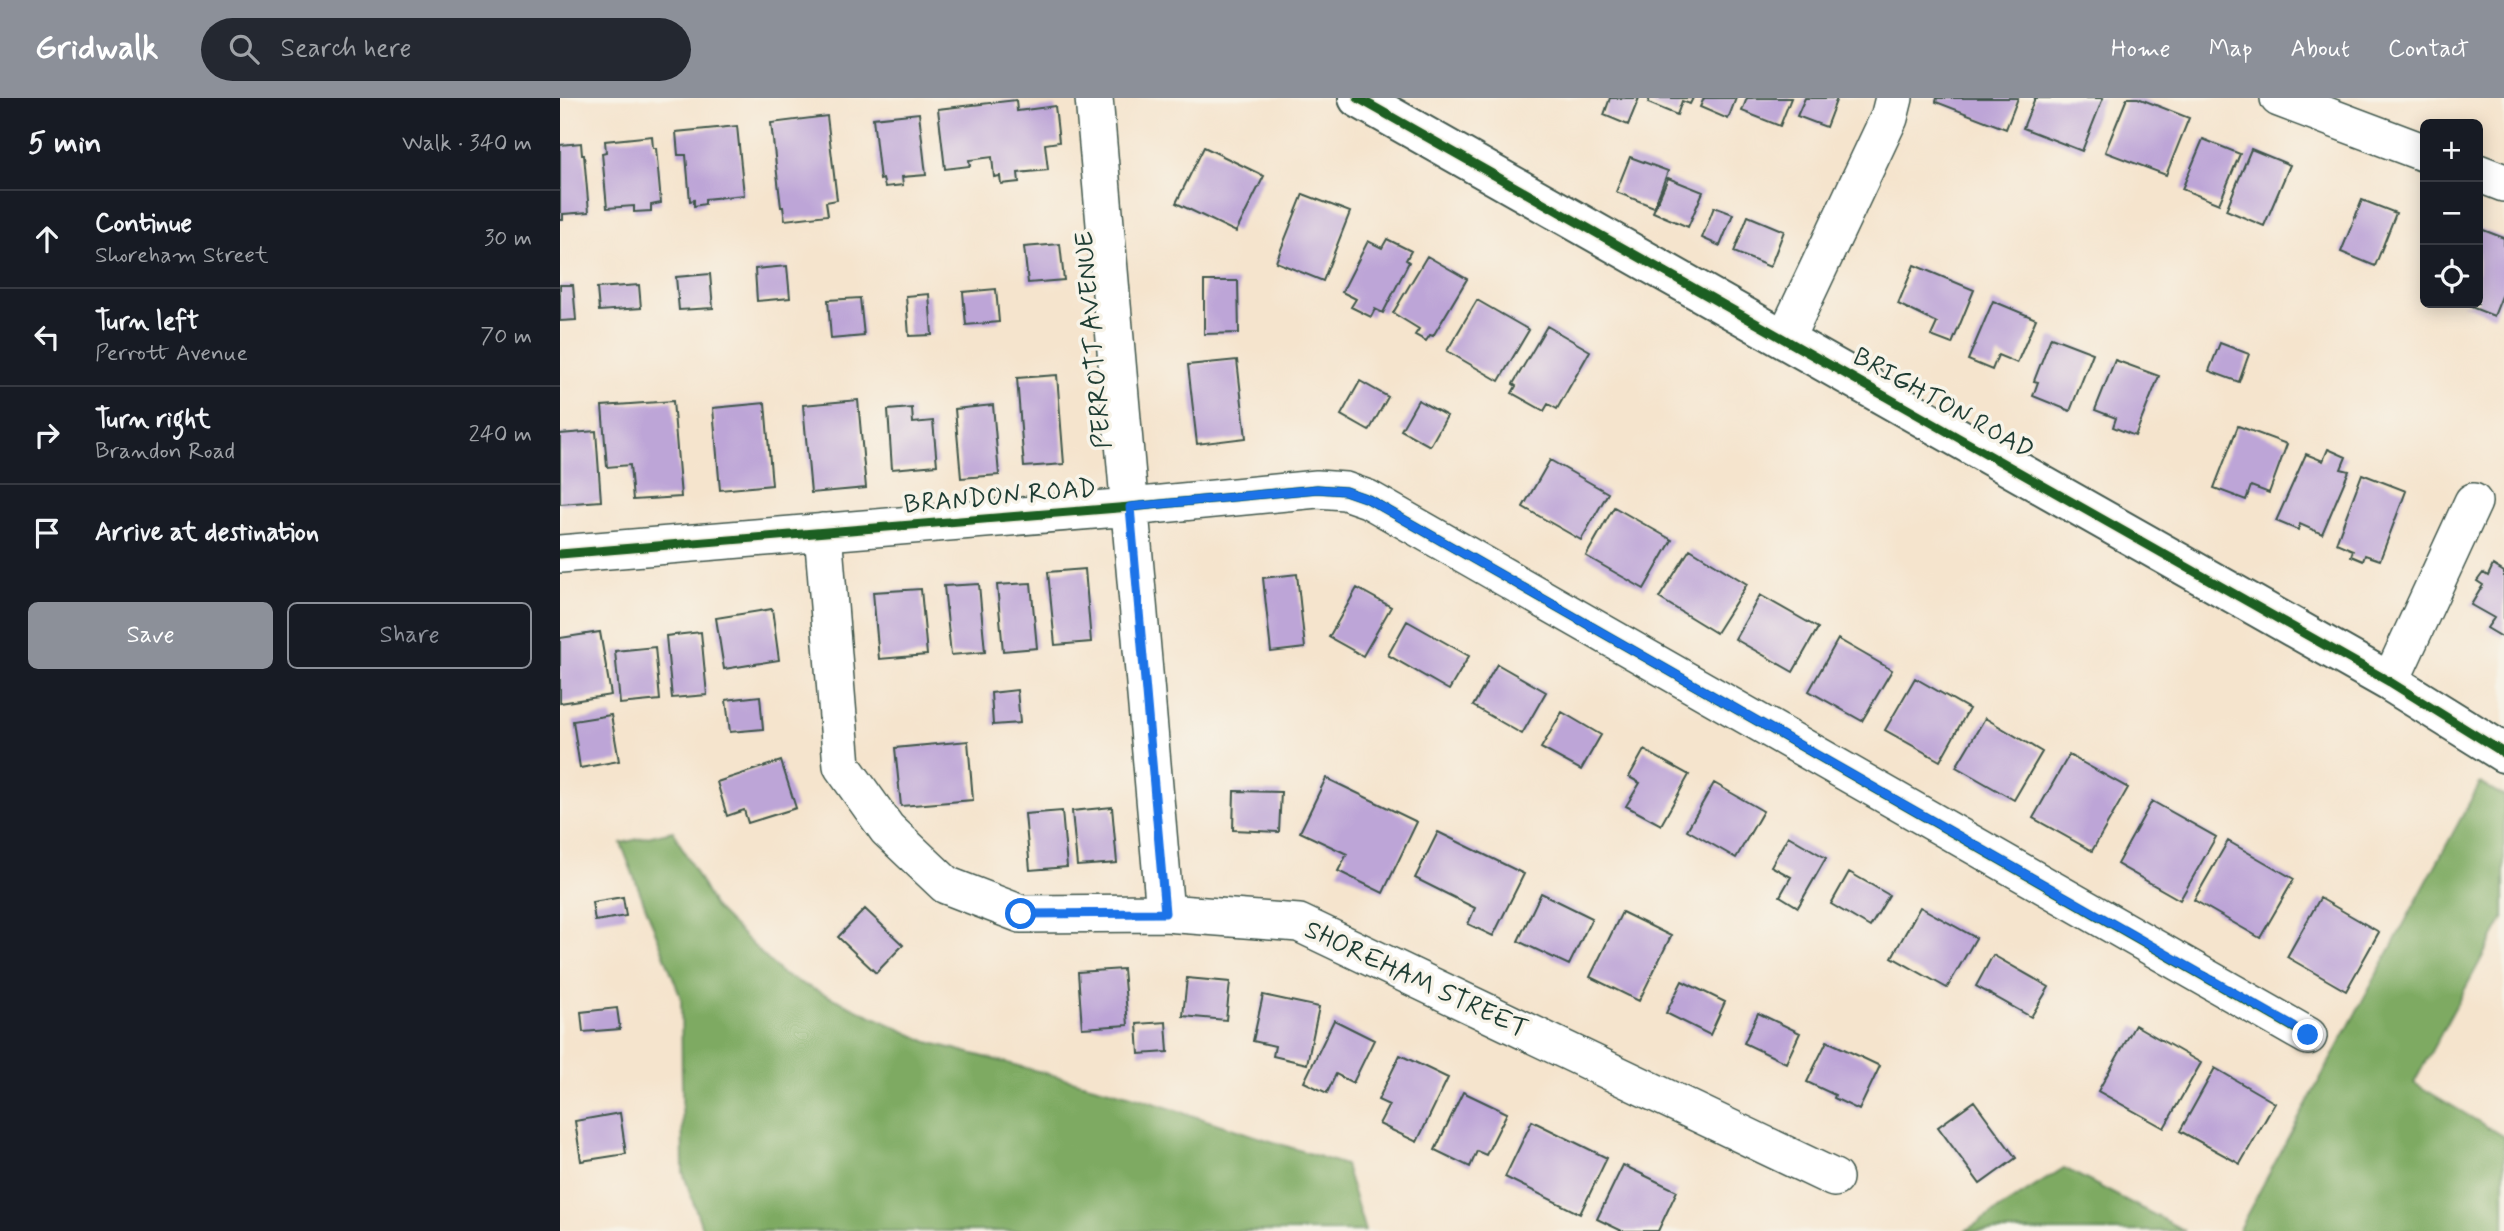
<!DOCTYPE html>
<html lang="en">
<head>
<meta charset="utf-8">
<style>
	:root { --surface:#171b24; --page:#242831; --text:#f1f3f6; --muted:#9ea1a6; --line:#363941; --accent:#8c9099 }
	body { margin:0; font-family:Mynerve,sans-serif; background:var(--page); color:var(--text) }
	.controls { position:absolute; right:21px; top:21px; display:grid; overflow:hidden; border-radius:10px; box-shadow:0 4px 18px #0003 }
	.controls button { width:63px; height:63px; display:grid; place-items:center; padding:0; border:0; border-bottom:2px solid var(--line); background:var(--surface); color:var(--text); font:35px sans-serif }
	.stop { position:absolute; width:21px; height:21px; margin:-16px; border:5px solid #1a73e8; border-radius:50%; background:#fff }
	.stop.end { background:#1a73e8; border-color:#fff; box-shadow:0 2px 7px #0008 }
	.list { margin:0; padding:0; list-style:none }
	h2 { display:flex; justify-content:space-between; align-items:center; height:91px; margin:0; padding:0 28px; font-size:30px }
	h2 small { font-size:23px; font-weight:400; color:var(--muted) }
	.list li { display:grid; grid-template-columns:46px 1fr auto; gap:21px; align-items:center; box-sizing:border-box; height:98px; padding:0 28px; border-top:2px solid var(--line) }
	.list b { display:block; font-size:26px; white-space:nowrap }
	.list p { margin:0; font-size:23px; white-space:nowrap; color:var(--muted) }
	.list em { font-size:23px; font-style:normal; color:var(--muted) }
	.actions { display:flex; gap:14px; padding:21px 28px }
	.actions a { flex:1; padding:16px 0; border:2px solid var(--accent); border-radius:10px; text-align:center; font-size:24px; color:var(--accent) }
	.actions .main { background:var(--accent); color:#fff }
	.icon { flex:none; width:38px; height:38px; fill:none; stroke:currentColor; stroke-width:2; stroke-linecap:round; stroke-linejoin:round }
	.map { position:relative; flex:none; width:1944px; height:1133px; overflow:hidden }
	header { display:flex; align-items:center; gap:42px; box-sizing:border-box; height:98px; padding:0 35px; background:var(--accent); color:#fff }
	header strong { font-size:33px }
	nav { display:flex; gap:38px; margin-inline-start:auto; font-size:24px }
	.search { width:490px; height:63px; background:var(--page); display:flex; align-items:center; gap:18px; box-sizing:border-box; padding:0 24px; border-radius:38px; color:var(--muted); font-size:26px }
	main { display:flex }
	aside { flex:1; background:var(--surface) }
	.map>svg:first-child { display:block }
</style>
</head>
<body>
<header>
<strong>Gridwalk</strong>
<div class="search"><svg class="icon" aria-label="search" viewBox="0 0 24 24"><circle cx="10" cy="10" r="6"/><path d="M15 15l6 6"/></svg>Search here</div>
<nav><a>Home</a><a>Map</a><a>About</a><a>Contact</a></nav>
</header>
<main>
<aside>
<h2>5 min<small>Walk · 340 m</small></h2>
<ul class="list">
<li><svg class="icon" aria-label="ahead" viewBox="0 0 24 24"><path d="M12 20V5M6 11l6-6 6 6"/></svg><div><b>Continue</b><p>Shoreham Street</p></div><em>30 m</em></li>
<li><svg class="icon" aria-label="left" viewBox="0 0 24 24"><path d="M17 20v-9H6M10 6l-5 5 5 5"/></svg><div><b>Turn left</b><p>Perrott Avenue</p></div><em>70 m</em></li>
<li><svg class="icon" aria-label="right" viewBox="0 0 24 24"><path d="M7 20v-9h11M14 6l5 5-5 5"/></svg><div><b>Turn right</b><p>Brandon Road</p></div><em>240 m</em></li>
<li><svg class="icon" aria-label="arrive" viewBox="0 0 24 24"><path d="M6 21V4h12l-3 4 3 4H6"/></svg><div><b>Arrive at destination</b></div></li>
</ul>
<div class="actions"><a class="main">Save</a><a>Share</a></div>
</aside>
<div class="map">
<svg width="1944" height="1133" viewBox="0 0 1944 1133">
	<rect width="100%" height="100%" fill="#f7f3e8"/>
	<filter id="ink" filterUnits="userSpaceOnUse"><feTurbulence type="fractalNoise" baseFrequency=".0143" numOctaves="2"/><feDisplacementMap in="SourceGraphic" scale="14" xChannelSelector="R" yChannelSelector="G"/><feConvolveMatrix kernelMatrix="1 2 1 2 8 2 1 2 1" color-interpolation-filters="sRGB"/></filter>
	<filter id="wash" filterUnits="userSpaceOnUse"><feTurbulence type="fractalNoise" baseFrequency=".00686" numOctaves="4" result="noise"/><feDisplacementMap in="SourceGraphic" scale="28" xChannelSelector="R" yChannelSelector="G"/><feGaussianBlur stdDeviation="1.57" result="paint"/><feColorMatrix in="noise" values="0 0 0 0 0 0 0 0 0 0 0 0 0 0 0 0 0 1.4 0 .05"/><feComposite in="paint" operator="in"/></filter>
	<g filter="url(#wash)">
		<rect width="100%" height="100%" fill="#f5e4cd"/>
		<path fill="#7eaa62" stroke="#4e744b" stroke-width="2" d="M1920 685 1944 698V819L1854 985 1944 1039V1133H1678Z
			M113 733 154 809 223 877 368 944 572 998 785 1067 805 1133H143L123 1074 121 900 61 745Z
			M1504 1070 1625 1133H1405Z"/>
		<g id="blocks">
			<path fill="#bda5d7" d="M1050 0H1079L1068 27 1044 17Z
				M1090 0H1133L1130 6 1122 3 1117 17 1088 5Z
				M1144 0H1176L1168 21 1140 9Z
				M1187 0H1231L1220 28 1182 13Z
				M1245 0H1277L1266 29 1237 18Z
				M1377 0H1458L1446 31 1376 4Z
				M1475 0H1543L1522 53 1463 30Z
				M1567 0H1578L1629 20 1606 77 1545 54Z
				M456 2 457 13 495 8 499 44 485 46 488 72 458 75 459 84 441 86 440 78 434 79 432 59 409 62 410 68 385 71 378 11Z
				M359 15 366 77 342 79 343 87 325 89 323 81 320 82 313 20Z
				M267 18 277 102 266 104 268 117 225 122 223 109H221L211 25Z
				M177 28 184 97 145 101V106L134 108V102L130 103 126 57H118L116 34Z
				M92 38 93 50H96L101 105 91 107V113L74 114V108L47 110 42 55 46 54 45 43Z
				M1643 41 1680 56 1659 106 1622 91Z
				M21 45 22 57H24L29 114 3 116V122H0V47Z
				M644 49 704 78 676 134 616 105Z
				M1691 51 1730 67 1704 128 1666 112Z
				M1070 59 1108 73 1094 109 1056 94Z
				M1108 80 1143 94 1128 129 1093 114Z
				M743 96 790 114 763 183 716 164Z
				M1802 102 1836 115 1815 168 1781 154Z
				M1154 109 1173 116 1160 148 1142 140Z
				M1188 118 1224 133 1210 169 1174 154Z
				M1918 130 1944 140V193L1934 218 1901 205H1918Z
				M827 141 851 153 846 162 849 164 823 215 815 211 811 219 791 209 796 201 782 194 808 143 822 150Z
				M500 146 504 182 468 185 464 149Z
				M867 158 907 181 873 238 870 237 866 243 855 237 859 231 833 215Z
				M1354 167 1414 192 1392 246 1371 238 1377 225 1338 206Z
				M227 168 230 200 197 203 195 171Z
				M150 176 153 210 119 212 116 179Z
				M644 183H678L679 235 644 236Z
				M0 187H13L16 222 0 223Z
				M79 187 81 210 39 213 37 190Z
				M436 191 439 224 406 227 403 194Z
				M369 196 372 237 349 238 346 198Z
				M300 200 304 238 271 241 268 202Z
				M917 202 969 232 939 283 887 253Z
				M1433 203 1476 221 1457 265 1438 257 1432 272 1408 262Z
				M987 228 1030 253 997 311 988 306 984 313 952 295 956 288 953 286Z
				M1491 239 1533 255 1510 313 1473 298 1478 284 1474 283Z
				M1660 245 1689 256 1679 284 1649 273Z
				M677 262 686 340 637 346 628 267Z
				M1555 262 1599 278 1575 338 1553 329 1556 320 1535 312Z
				M497 277 504 366 464 369 457 280Z
				M800 283 828 299 809 333 781 317Z
				M298 302 306 390 251 395 243 307Z
				M858 302 887 318 870 348 841 332Z
				M113 303 121 399 73 402 70 367 47 369 42 308Z
				M205 305 212 387 160 392 153 310Z
				M433 307 439 377 401 380 395 311Z
				M352 310 353 325 373 323 377 367 332 371 328 312Z
				M1678 328 1727 346 1709 395 1691 388 1686 402 1654 390Z
				M36 333 41 403 0 406V336Z
				M1768 351 1786 359 1781 371 1789 373 1762 436 1740 426 1738 432 1716 423 1746 356 1763 363Z
				M990 362 1048 395 1021 442 963 409Z
				M1802 376 1846 393 1820 462 1805 457 1803 463 1791 458 1793 452 1776 445Z
				M1054 409 1112 442 1084 491 1026 458Z
				M1130 451 1187 486 1156 535 1099 500Z
				M1933 467 1944 474V540L1927 530 1934 520 1911 507 1923 487 1917 483 1923 475 1928 478Z
				M525 471 531 544 495 547 488 474Z
				M737 476 745 550 711 554 703 480Z
				M471 485 477 550 443 553 437 487Z
				M419 486 425 554 391 557 384 488Z
				M797 490 831 509 803 558 769 539Z
				M361 491 367 557 319 561 313 494Z
				M1200 497 1258 530 1233 574 1175 541Z
				M212 511 219 562 164 571 156 520Z
				M847 523 909 558 889 592 828 557Z
				M40 534 51 597 0 605V540Z
				M141 534 147 597 112 600 106 538Z
				M1278 541 1332 572 1302 623 1249 593Z
				M95 549 100 602 60 606 55 553Z
				M937 566 986 594 962 636 913 608Z
				M1355 580 1409 611 1380 663 1325 632Z
				M457 592 460 625 433 627 431 595Z
				M200 598 203 631 170 634 166 602Z
				M1002 614 1041 637 1021 672 981 650Z
				M51 617 59 663 20 670 13 623Z
				M1425 620 1482 654 1454 702 1396 669Z
				M408 643 413 702 341 708 335 650Z
				M1084 652 1129 677 1101 727 1066 708 1080 685 1069 679Z
				M1509 657 1568 690 1532 753 1473 720Z
				M221 663 236 710 188 725 184 712 167 718 157 684Z
				M766 680 857 724 823 795 778 773 787 756 740 734Z
				M1154 685 1203 713 1176 760 1127 732Z
				M674 693 721 694 719 734 673 732Z
				M1592 703 1656 739 1620 802 1557 766Z
				M552 709 557 765 517 768 512 713Z
				M502 713 507 769 470 772 465 716Z
				M878 734 964 776 933 838 908 826 915 810 855 780Z
				M1228 738 1266 760 1238 809 1220 798 1231 779 1211 768Z
				M1668 743 1734 781 1700 840 1634 802Z
				M1289 774 1329 797 1310 829 1271 806Z
				M981 795 1032 820 1009 867 958 843Z
				M63 799 66 818 35 823 32 804Z
				M1760 800 1819 834 1786 893 1727 859Z
				M1360 809 1416 840 1387 890 1332 859Z
				M305 811 343 847 316 875 278 839Z
				M1062 814 1111 838 1079 903 1030 879Z
				M1433 857 1489 889 1471 919 1416 888Z
				M563 871 568 927 522 930 518 874Z
				M627 880 670 884 666 922 623 918Z
				M1122 883 1165 904 1150 937 1106 915Z
				M703 897 759 909 747 966 713 958 715 948 693 943Z
				M57 910 60 931 23 934 21 914Z
				M1198 915 1240 935 1226 965 1184 945Z
				M774 922 814 942 793 985 776 976 767 995 744 984Z
				M606 924 608 954 579 956 577 926Z
				M1575 927 1641 965 1604 1030 1538 993Z
				M1267 943 1320 968 1299 1012 1274 1000 1275 997 1247 984Z
				M840 957 888 980 857 1044 819 1026 829 1007 818 1002Z
				M1655 970 1715 1005 1680 1066 1620 1033Z
				M903 994 947 1015 926 1057 917 1053 910 1069 875 1052Z
				M1414 1003 1456 1060 1420 1086 1378 1029Z
				M60 1015 66 1056 21 1063 15 1023Z
				M972 1023 1047 1060 1020 1116 945 1079Z
				M1063 1067 1117 1093 1098 1133H1062L1037 1121Z"/>
		</g>
	</g>
	<g filter="url(#ink)">
		<use href="#blocks" fill-opacity="0" stroke="#3f564b" stroke-width="2"/>
		<g fill="none" stroke-linecap="round" stroke-linejoin="round">
			<g stroke="#3f564b" stroke-width="40">
				<path id="street" d="M534 0 605 815
					M1719 0 1865 55
					M1918 75 1944 85
					M1225 241 1329 20 1334 0
					M263 434 282 668 327 731 386 787 461 816 605 815 739 825 1274 1080
					M0 456 570 409 757 391 785 393 808 401 1748 938
					M1830 584 1913 404"/>
			</g>
			<g stroke="#3f564b" stroke-width="42">
				<path id="secondary" d="M798 0 1830 584 1944 655"/>
			</g>
			<use href="#street" stroke="#fff" stroke-width="37"/>
			<use href="#secondary" stroke="#fff" stroke-width="38"/>
			<g stroke="#f7f3e8" stroke-width="13">
				<path id="cycleway" d="M798 0 1830 584 1944 655
					M0 456 570 409 757 391 785 393 808 401 1748 938"/>
			</g>
			<use href="#cycleway" stroke="#1b5e20" stroke-width="9"/>
		</g>
	</g>
	<g fill="none" stroke-linecap="round" stroke-linejoin="round" filter="url(#ink)">
		<path stroke="#1a73e8" stroke-width="9" d="M461 816 605 815 570 409 757 391 785 393 808 401 1748 937"/>
	</g>
	<g text-anchor="middle" dominant-baseline="central" stroke-width="7" stroke-linejoin="round" paint-order="stroke">
		<g font-size="26" fill="#1f3d34" stroke="#f7f3e8">
			<text transform="translate(534 242) rotate(-95)">PERROTT AVENUE</text>
			<text transform="translate(1383 306) rotate(29)">BRIGHTON ROAD</text>
			<text transform="translate(440 399) rotate(-5)">BRANDON ROAD</text>
			<text transform="translate(856 882) rotate(25)">SHOREHAM STREET</text>
		</g>
	</g>
</svg>
<div class="controls">
<button>+</button>
<button>−</button>
<button><svg class="icon" aria-label="locate" viewBox="0 0 24 24"><circle cx="12" cy="12" r="6"/><path d="M12 2v4M12 18v4M2 12h4M18 12h4"/></svg></button>
</div>
<div class="stop" style="left:461px;top:816px"></div>
<div class="stop end" style="left:1748px;top:937px"></div>
</div>
</main>
</body>
</html>
